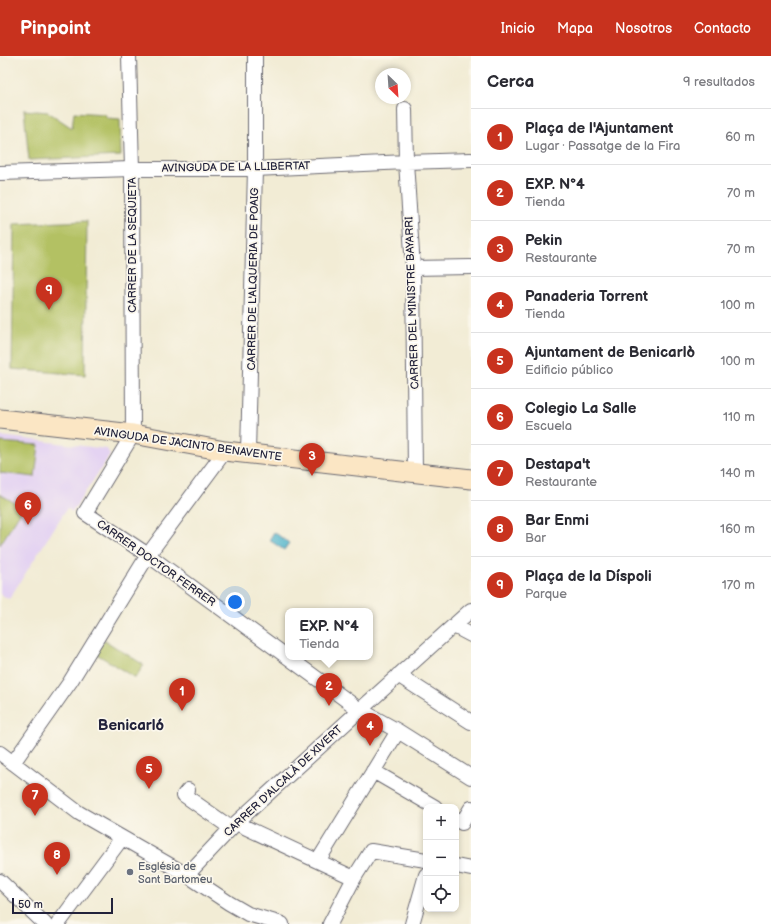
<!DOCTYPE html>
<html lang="es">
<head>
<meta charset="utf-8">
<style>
	:root { --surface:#fff; --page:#f2f2f3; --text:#2b2b33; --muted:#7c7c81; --line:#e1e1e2; --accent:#c8321e }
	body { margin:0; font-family:"Balsamiq Sans",sans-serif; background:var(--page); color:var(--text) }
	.controls { position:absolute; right:12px; bottom:12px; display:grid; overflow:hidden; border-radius:8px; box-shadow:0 2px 6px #0003 }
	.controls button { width:36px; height:36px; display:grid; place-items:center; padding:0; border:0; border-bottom:1px solid var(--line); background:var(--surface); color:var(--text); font:20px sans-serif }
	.compass { position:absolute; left:375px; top:12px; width:36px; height:36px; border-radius:50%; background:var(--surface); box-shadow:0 2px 6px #0003; rotate:155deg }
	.scale { position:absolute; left:12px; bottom:10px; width:101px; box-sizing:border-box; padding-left:4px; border:2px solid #22223b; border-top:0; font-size:11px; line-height:14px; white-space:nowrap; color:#22223b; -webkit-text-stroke:3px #fbf7ec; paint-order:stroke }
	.you { position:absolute; left:235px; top:546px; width:14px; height:14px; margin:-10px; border:3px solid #fff; border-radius:50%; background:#1a73e8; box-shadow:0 0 0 6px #1a73e833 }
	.badge { display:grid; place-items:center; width:26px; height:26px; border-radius:50%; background:var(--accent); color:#fff; font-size:13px; font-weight:700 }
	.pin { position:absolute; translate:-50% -33px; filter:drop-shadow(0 1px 2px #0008) }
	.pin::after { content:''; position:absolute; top:21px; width:14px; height:12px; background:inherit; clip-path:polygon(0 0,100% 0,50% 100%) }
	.popup { position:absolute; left:285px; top:552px; width:88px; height:52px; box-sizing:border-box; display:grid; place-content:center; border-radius:8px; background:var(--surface); filter:drop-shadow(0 1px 3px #0005); font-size:13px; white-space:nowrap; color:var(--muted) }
	.popup b { font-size:15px; color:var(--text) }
	.popup::after { content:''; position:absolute; left:50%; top:100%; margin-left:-8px; border:8px solid transparent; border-top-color:var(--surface) }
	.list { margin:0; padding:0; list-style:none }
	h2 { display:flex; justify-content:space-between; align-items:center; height:52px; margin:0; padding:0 16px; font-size:17px }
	h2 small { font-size:13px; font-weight:400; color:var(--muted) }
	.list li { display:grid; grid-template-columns:26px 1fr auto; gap:12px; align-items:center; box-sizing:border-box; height:56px; padding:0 16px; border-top:1px solid var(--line) }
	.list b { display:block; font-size:15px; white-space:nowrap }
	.list p { margin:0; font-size:13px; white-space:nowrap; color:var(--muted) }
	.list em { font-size:13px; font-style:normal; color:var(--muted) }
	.icon { flex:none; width:22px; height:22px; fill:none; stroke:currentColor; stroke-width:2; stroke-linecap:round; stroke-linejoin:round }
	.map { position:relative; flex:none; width:471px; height:868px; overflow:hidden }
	header { display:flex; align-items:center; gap:24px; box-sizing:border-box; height:56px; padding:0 20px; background:var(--accent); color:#fff }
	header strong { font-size:19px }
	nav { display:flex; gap:22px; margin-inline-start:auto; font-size:14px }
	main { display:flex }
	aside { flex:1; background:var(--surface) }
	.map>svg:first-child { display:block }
</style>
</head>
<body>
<header>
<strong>Pinpoint</strong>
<nav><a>Inicio</a><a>Mapa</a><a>Nosotros</a><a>Contacto</a></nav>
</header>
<main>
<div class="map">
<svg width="471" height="868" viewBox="0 0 471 868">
	<rect width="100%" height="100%" fill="#fbf7ec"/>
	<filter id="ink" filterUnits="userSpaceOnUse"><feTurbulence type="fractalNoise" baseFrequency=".025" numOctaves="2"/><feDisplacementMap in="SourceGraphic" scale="8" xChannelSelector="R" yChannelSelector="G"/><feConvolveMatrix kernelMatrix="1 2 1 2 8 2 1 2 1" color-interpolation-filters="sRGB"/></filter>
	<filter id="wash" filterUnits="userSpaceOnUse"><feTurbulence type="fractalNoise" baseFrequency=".012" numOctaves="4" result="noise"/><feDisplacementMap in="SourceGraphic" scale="16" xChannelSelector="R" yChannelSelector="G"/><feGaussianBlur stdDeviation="0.9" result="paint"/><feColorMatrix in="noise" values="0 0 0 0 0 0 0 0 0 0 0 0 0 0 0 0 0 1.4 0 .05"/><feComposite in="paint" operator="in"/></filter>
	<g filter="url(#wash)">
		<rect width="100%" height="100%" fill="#f2ecd5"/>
		<path fill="#e4d3f2" d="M0 380 107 393 110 399 72 456 67 452 9 543 0 538Z"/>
		<path fill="#b3c163" stroke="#6a724f" d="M24 54 48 56 72 72 74 56 105 58 107 62 120 63 121 100 29 104Z
			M87 165 85 319 12 313 14 168Z
			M0 386 39 389 35 421 0 417Z
			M0 438 23 452 0 489Z
			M104 584 144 609 135 622 95 597Z"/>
		<path fill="#4ab1c9" stroke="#366a82" d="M274 476 289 487 284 494 269 484Z"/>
	</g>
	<g filter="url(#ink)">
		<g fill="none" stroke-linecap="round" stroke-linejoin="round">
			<g stroke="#6b6971" stroke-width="16">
				<path id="street" d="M129 0 132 113 133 378 85 457 148 499 360 654 398 675 471 721
					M405 53 406 106 413 212 415 417
					M0 117 132 113H255L406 106 471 104
					M413 212 471 211
					M248 397 255 113V0
					M454 570 471 579
					M398 619 471 666
					M0 697 79 757 187 819 229 847 248 858 282 868
					M13 707 70 626 148 499 225 395
					M373 715 435 751
					M188 734 184 739 231 772
					M456 763 462 767 471 752
					M236 767 354 822
					M318 805 398 675
					M456 810 471 813
					M187 819 236 767 360 654 471 554
					M0 825 45 868
					M58 868 122 782
					M330 868 354 822 371 795 426 804
					M412 868 426 819"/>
			</g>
			<g stroke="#6b6971" stroke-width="21">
				<path id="secondary" d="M0 363 133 378 225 395 471 423"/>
			</g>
			<use href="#street" stroke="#fff" stroke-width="14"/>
			<use href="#secondary" stroke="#fbe6c4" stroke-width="19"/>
		</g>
	</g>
	<circle fill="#6b7280" stroke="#fbf7ec" stroke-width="1.5" cx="130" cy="816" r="4"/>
	<g text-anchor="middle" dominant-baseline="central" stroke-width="3.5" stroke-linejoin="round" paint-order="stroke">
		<g font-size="11" fill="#22223b" stroke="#fbf7ec">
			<text transform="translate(236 111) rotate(-1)">AVINGUDA DE LA LLIBERTAT</text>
			<text transform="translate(132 189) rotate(-90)">CARRER DE LA SEQUIETA</text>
			<text transform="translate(253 223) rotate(-89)">CARRER DE L'ALQUERIA DE POAIG</text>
			<text transform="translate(412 247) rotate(-92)">CARRER DEL MINISTRE BAYARRI</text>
			<text transform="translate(188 388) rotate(8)">AVINGUDA DE JACINTO BENAVENTE</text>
			<text transform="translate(156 507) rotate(35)">CARRER DOCTOR FERRER</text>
			<text transform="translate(283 725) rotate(-43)">CARRER D'ALCALÀ DE XIVERT</text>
		</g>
		<g font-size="11" fill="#5b616d" stroke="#fbf7ec" text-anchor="start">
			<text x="138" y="810">Església de<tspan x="138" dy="13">Sant Bartomeu</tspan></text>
		</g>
		<g font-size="15" font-weight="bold" fill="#22223b" stroke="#fbf7ec">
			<text x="131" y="669">Benicarló</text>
		</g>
	</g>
</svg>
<div class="controls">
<button>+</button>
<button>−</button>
<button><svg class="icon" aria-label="locate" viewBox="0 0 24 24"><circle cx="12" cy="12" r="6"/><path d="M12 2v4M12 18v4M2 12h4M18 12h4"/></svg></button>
</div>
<svg class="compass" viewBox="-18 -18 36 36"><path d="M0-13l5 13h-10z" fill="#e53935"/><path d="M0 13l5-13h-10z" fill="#7c7c81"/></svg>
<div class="scale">50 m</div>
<div class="you"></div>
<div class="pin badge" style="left:182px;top:655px">1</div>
<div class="pin badge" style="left:329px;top:650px">2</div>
<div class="popup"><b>EXP. N°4</b>Tienda</div>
<div class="pin badge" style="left:312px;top:420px">3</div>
<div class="pin badge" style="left:370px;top:690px">4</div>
<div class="pin badge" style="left:149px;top:733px">5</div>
<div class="pin badge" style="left:28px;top:469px">6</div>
<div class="pin badge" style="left:35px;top:760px">7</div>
<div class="pin badge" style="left:57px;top:819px">8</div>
<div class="pin badge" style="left:49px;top:254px">9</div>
</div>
<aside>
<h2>Cerca<small>9 resultados</small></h2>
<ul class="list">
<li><span class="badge">1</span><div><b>Plaça de l'Ajuntament</b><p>Lugar · Passatge de la Fira</p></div><em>60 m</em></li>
<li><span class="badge">2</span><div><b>EXP. N°4</b><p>Tienda</p></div><em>70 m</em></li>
<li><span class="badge">3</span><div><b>Pekin</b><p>Restaurante</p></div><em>70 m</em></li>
<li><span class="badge">4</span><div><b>Panaderia Torrent</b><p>Tienda</p></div><em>100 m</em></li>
<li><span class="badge">5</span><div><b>Ajuntament de Benicarlò</b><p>Edificio público</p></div><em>100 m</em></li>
<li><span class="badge">6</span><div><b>Colegio La Salle</b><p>Escuela</p></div><em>110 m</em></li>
<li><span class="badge">7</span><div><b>Destapa't</b><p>Restaurante</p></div><em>140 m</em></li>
<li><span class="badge">8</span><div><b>Bar Enmi</b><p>Bar</p></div><em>160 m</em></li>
<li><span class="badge">9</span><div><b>Plaça de la Díspoli</b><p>Parque</p></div><em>170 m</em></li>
</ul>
</aside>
</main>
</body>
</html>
